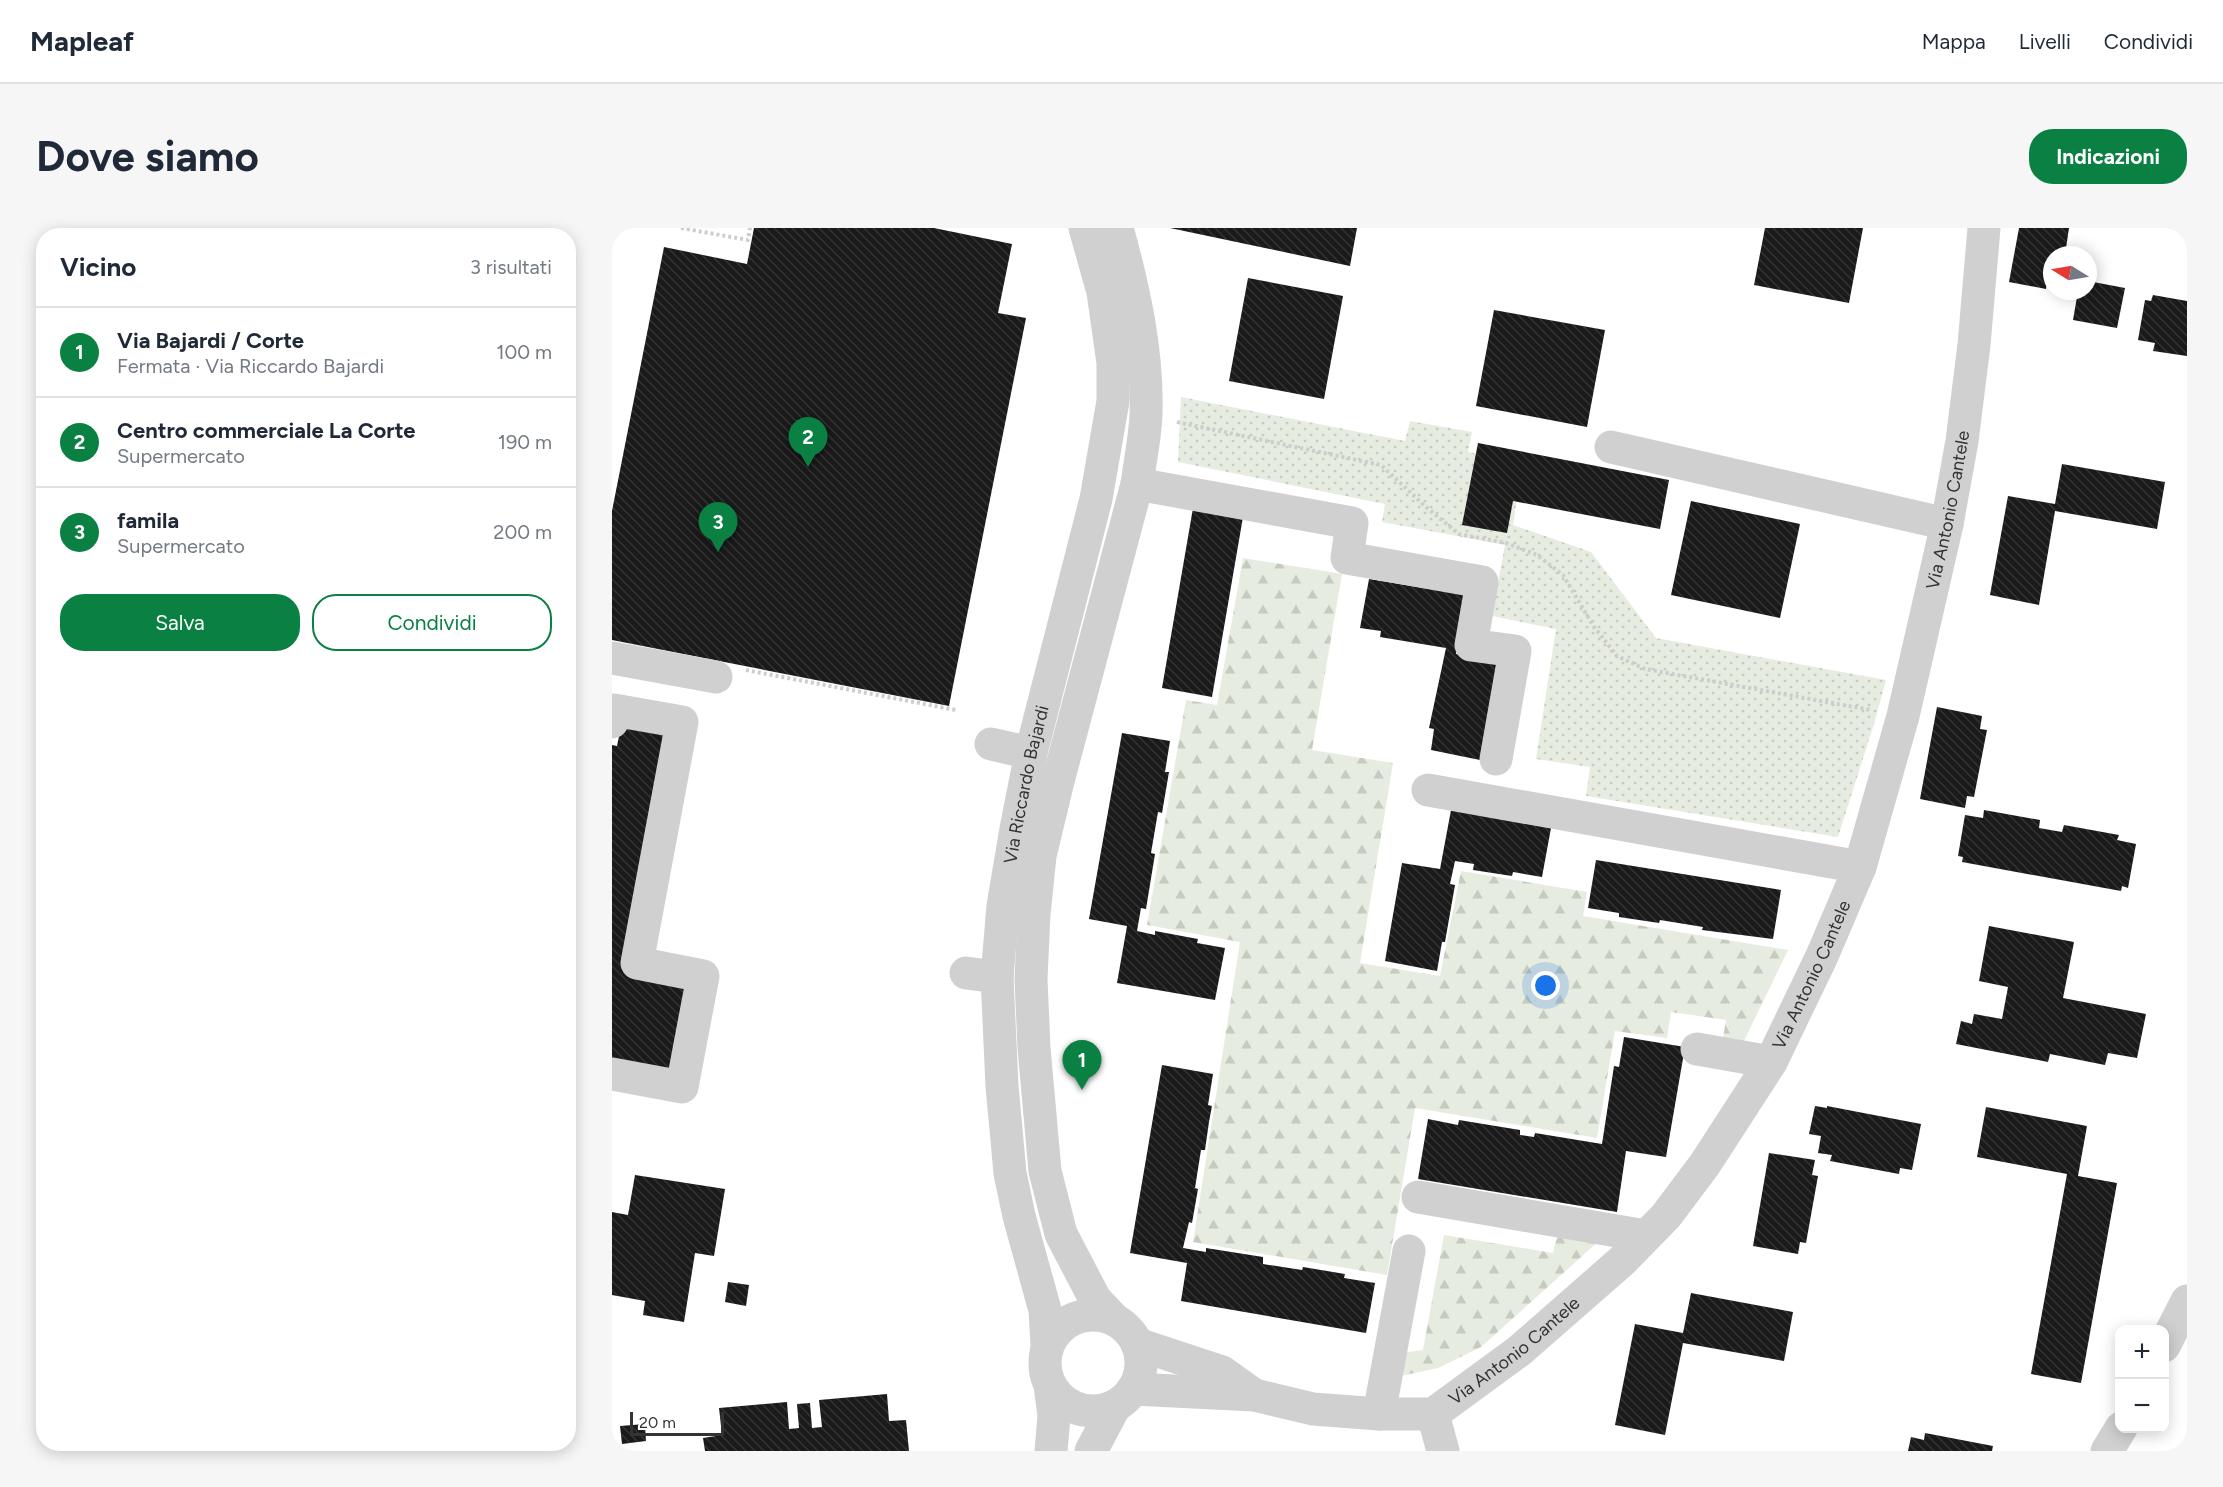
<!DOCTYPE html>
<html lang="it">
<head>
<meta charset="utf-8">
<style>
	:root { --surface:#fff; --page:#f6f6f7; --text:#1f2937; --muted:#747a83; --line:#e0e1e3; --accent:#0b8043 }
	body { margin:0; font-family:Figtree,sans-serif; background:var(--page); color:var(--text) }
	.controls { position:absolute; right:18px; bottom:18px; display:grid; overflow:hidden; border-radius:12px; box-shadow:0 3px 15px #0003 }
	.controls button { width:54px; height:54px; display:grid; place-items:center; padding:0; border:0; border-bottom:2px solid var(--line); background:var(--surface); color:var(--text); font:30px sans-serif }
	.compass { position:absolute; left:1431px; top:18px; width:54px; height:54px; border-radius:50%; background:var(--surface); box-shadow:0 3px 15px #0003; rotate:281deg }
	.scale { position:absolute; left:18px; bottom:15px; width:94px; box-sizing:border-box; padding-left:6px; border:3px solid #333; border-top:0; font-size:16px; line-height:21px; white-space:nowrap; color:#333; -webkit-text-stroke:4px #fff; paint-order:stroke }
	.you { position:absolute; left:934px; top:758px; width:21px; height:21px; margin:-15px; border:4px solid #fff; border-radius:50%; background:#1a73e8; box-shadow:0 0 0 9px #1a73e833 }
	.badge { display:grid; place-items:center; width:39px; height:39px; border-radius:50%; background:var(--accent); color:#fff; font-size:20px; font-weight:700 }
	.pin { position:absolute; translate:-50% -50px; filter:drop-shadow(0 2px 3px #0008) }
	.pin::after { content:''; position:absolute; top:32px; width:21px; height:18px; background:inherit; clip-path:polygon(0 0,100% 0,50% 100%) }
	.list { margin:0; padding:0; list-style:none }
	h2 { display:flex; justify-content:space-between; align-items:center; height:78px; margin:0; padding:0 24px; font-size:26px }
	h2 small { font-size:20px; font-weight:400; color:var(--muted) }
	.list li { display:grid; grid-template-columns:39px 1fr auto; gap:18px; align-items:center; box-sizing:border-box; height:90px; padding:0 24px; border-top:2px solid var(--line) }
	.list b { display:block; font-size:22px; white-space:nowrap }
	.list p { margin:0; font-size:20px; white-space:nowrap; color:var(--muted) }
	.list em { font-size:20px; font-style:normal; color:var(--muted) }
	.actions { display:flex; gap:12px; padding:18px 24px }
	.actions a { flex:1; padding:14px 0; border:2px solid var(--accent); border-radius:24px; text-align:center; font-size:21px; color:var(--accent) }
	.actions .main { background:var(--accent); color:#fff }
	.map { position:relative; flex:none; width:1575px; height:1223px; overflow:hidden; border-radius:24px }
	header { display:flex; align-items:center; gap:36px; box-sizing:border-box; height:84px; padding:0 30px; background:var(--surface); border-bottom:2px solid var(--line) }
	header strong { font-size:28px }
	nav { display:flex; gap:33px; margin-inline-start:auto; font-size:21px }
	.intro { display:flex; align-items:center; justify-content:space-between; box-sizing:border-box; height:144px; padding:0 36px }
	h1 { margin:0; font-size:42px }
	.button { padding:15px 27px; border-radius:24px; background:var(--accent); color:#fff; font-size:21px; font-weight:700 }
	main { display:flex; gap:36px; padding:0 36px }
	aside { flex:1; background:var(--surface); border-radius:24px; box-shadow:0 3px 15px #0003 }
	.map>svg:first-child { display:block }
</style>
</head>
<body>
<header>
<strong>Mapleaf</strong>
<nav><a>Mappa</a><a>Livelli</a><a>Condividi</a></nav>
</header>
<div class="intro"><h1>Dove siamo</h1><a class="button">Indicazioni</a></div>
<main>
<aside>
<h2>Vicino<small>3 risultati</small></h2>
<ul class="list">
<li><span class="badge">1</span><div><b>Via Bajardi / Corte</b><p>Fermata · Via Riccardo Bajardi</p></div><em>100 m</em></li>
<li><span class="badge">2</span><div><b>Centro commerciale La Corte</b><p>Supermercato</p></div><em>190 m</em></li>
<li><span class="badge">3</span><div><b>famila</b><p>Supermercato</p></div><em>200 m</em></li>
</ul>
<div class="actions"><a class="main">Salva</a><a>Condividi</a></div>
</aside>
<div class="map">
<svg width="1575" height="1223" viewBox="0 0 1575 1223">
	<defs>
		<pattern id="forest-firs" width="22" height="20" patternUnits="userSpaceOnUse" patternTransform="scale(1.5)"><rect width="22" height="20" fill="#e6ecdf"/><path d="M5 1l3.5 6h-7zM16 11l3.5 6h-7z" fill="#c6cbc0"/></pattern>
		<pattern id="park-dots" width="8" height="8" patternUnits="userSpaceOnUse" patternTransform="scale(1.5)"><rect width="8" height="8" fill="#e6ecdf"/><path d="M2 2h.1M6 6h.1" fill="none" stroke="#c6cbc0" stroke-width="1.8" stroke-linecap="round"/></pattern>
		<pattern id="building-back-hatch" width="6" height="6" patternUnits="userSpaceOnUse" patternTransform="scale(1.5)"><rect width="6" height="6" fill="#1a1a1a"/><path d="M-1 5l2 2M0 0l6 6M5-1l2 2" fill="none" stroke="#333"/></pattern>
	</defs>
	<rect width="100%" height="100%" fill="#fff"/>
	<path fill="url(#forest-firs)" d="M631 330 730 346 700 522 781 535 748 735 828 748 849 643 975 664 971 688 1176 722 1129 819 1110 816 1114 792 1059 784 1055 810 1003 803 985 910 803 880 775 1047 581 1014 628 714 535 697 574 472 605 477Z
		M946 1004 988 1012 869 1119 826 1140 784 1149 789 1125 811 1122 832 1007 941 1025Z"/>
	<path fill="url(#park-dots)" d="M569 169 793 213 798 193 860 204 856 224 910 235 901 297 979 324 1044 410 1274 452 1262 496 1226 609 974 568 978 539 924 531 944 401 880 388 893 317 770 294 773 276 566 234Z"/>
	<path fill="url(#building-back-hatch)" d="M142 0H322L400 16 386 85 414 90 337 478 0 412V283L52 19 135 36Z
		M558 0H745L738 38Z
		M1153 0H1251L1237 75 1142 57Z
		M1407 0H1457L1453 27H1440V53L1435 52 1434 61 1397 54Z
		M636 50 731 68 712 171 617 153Z
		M1476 53 1513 60 1505 100 1461 92 1466 63H1476Z
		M1541 67 1575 73V128L1541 123 1543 115 1526 112 1533 72 1539 73Z
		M882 82 993 102 975 199 864 178Z
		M866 215 1057 252 1048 301 901 273 895 305 850 297Z
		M1450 236 1553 254 1545 301 1443 283 1427 377 1378 367 1396 268 1443 276Z
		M1079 273 1188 296 1168 390 1059 367Z
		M581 280 631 289 600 469 550 460Z
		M757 351 854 367 844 426 885 433 868 532 819 522 822 501 817 500 834 420 768 409 769 403 748 400Z
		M1325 479 1370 488 1368 501 1375 502 1362 569 1355 568 1353 580 1308 571Z
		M11 488 61 498 11 743 80 757 62 848 0 836V517L5 518Z
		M510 505 558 513 553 544H557L550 585 546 584 539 625 543 626 534 681 529 680 525 703 543 707V703L586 711 585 715 613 720 603 772 505 755 515 698 477 691Z
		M839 582 939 600 930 649 901 644 900 648 861 642 862 636 843 633 838 656 843 657 833 714H830L825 743 773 733 790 635 828 641Z
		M1372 582 1428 592 1427 600 1450 604 1452 597 1507 607 1505 612 1524 616 1516 660 1510 658 1509 663 1350 634 1351 629 1346 628 1353 587 1371 590Z
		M984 632 1169 662 1161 711 1090 702 1091 699 1048 692 1047 695 1007 689V685L976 680Z
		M1377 698 1462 714 1451 770 1534 786 1525 830 1496 825 1493 837 1438 826 1436 834 1344 816 1349 793 1360 796 1362 786 1390 791 1396 759 1367 753Z
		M1012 809 1073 819 1054 929 1014 923 1005 984 806 951 816 891 846 897 847 892 908 902V907L922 909 923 905 990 916 1002 838 1007 839Z
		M550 837 601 846 596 877 600 878 597 894 593 922H589L583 960 586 961 580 995 577 994 571 1020 594 1024V1020L651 1029V1036L690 1042 691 1039 733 1046 732 1050 763 1055 754 1105 569 1073 575 1035 518 1025Z
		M1203 878 1215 880V878L1309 896 1300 942 1288 940 1287 946 1218 933 1220 927 1206 925 1209 908 1197 906Z
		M1374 879 1475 898 1466 948 1505 955 1469 1155 1419 1146 1455 946 1365 929Z
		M1157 925 1203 932 1200 947 1206 948 1194 1015 1188 1014 1186 1026 1141 1018Z
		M23 947 113 961 102 1028 83 1025 72 1094 31 1087 33 1073 0 1067V984L16 987Z
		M116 1054 137 1057 134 1078 113 1074Z
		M1079 1065 1181 1084 1172 1133 1071 1115 1053 1207 1003 1197 1023 1096 1071 1105Z
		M275 1166 277 1193 294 1192 297 1223H93L91 1210 110 1207 107 1180 175 1174 177 1201 187 1200 185 1176 198 1175 200 1200 210 1199 207 1172Z
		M33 1196 34 1213 10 1216 8 1198Z
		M1313 1205 1381 1218 1380 1223H1296L1299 1209 1312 1212Z"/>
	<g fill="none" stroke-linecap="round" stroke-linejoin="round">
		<path stroke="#cdcdcd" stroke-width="4" stroke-dasharray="3 3" stroke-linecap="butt" d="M69 0 136 12 138 0
			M565 194 769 237 814 279 847 306 894 315 925 327 951 347 982 399 1005 428 1033 441 1259 482
			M134 442 344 482"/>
		<g stroke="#d0d0d0" stroke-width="33">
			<path d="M999 219 1335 296"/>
			<path d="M525 256 740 295 735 330 870 354 859 417 903 423 884 531"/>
			<path d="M0 430 104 449"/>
			<path d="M0 494 2 482 70 494 25 735 91 748 70 859 0 846"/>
			<path d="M379 516 419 525"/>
			<path d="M816 562 1248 639"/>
			<path d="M354 745 385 749"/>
			<path d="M1085 821 1159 834"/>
			<path d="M806 969 1034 1008"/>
			<circle cx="481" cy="1135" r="48"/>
			<path d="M502 1091 483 1071 449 1006 433 943 422 820 419 751 422 686 428 628 446 553 525 256C528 233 533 210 534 187 536 124 522 61 505 0"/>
			<path d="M525 1116 610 1144 642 1167"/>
			<path id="s1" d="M435 1117 433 1082 407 988 398 945 390 858 385 749 391 678 404 601 419 525 484 271 501 173V135L491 64 473 0"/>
			<path d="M1552 1118 1575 1073"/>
			<path d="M438 1157 442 1188 439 1223"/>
			<path id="s2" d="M521 1161 642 1167 701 1181 767 1186H821L907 1123 1011 1032 1054 988 1093 936 1159 834 1210 728 1248 639 1291 488 1335 296 1350 213 1362 117 1372 0"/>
			<path d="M767 1186 797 1023"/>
			<path d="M821 1186 831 1223"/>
			<path d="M479 1223 503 1178"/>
			<path d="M1495 1223 1509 1200"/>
		</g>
	</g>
	<g text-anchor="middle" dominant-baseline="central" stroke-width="6" stroke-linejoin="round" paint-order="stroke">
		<g font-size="18" fill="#333" stroke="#fff">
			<text stroke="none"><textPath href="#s2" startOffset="1377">Via Antonio Cantele</textPath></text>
			<text stroke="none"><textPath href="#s1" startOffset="568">Via Riccardo Bajardi</textPath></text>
			<text stroke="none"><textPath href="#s2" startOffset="891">Via Antonio Cantele</textPath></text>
			<text stroke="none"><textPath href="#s2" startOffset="405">Via Antonio Cantele</textPath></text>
		</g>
	</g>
</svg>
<div class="controls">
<button>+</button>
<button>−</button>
</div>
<svg class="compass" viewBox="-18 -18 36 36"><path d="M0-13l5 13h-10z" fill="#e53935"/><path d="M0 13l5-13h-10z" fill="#747a83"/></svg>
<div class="scale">20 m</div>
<div class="you"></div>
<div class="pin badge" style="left:470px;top:862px">1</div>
<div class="pin badge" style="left:196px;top:239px">2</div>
<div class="pin badge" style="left:106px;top:324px">3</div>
</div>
</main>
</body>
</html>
